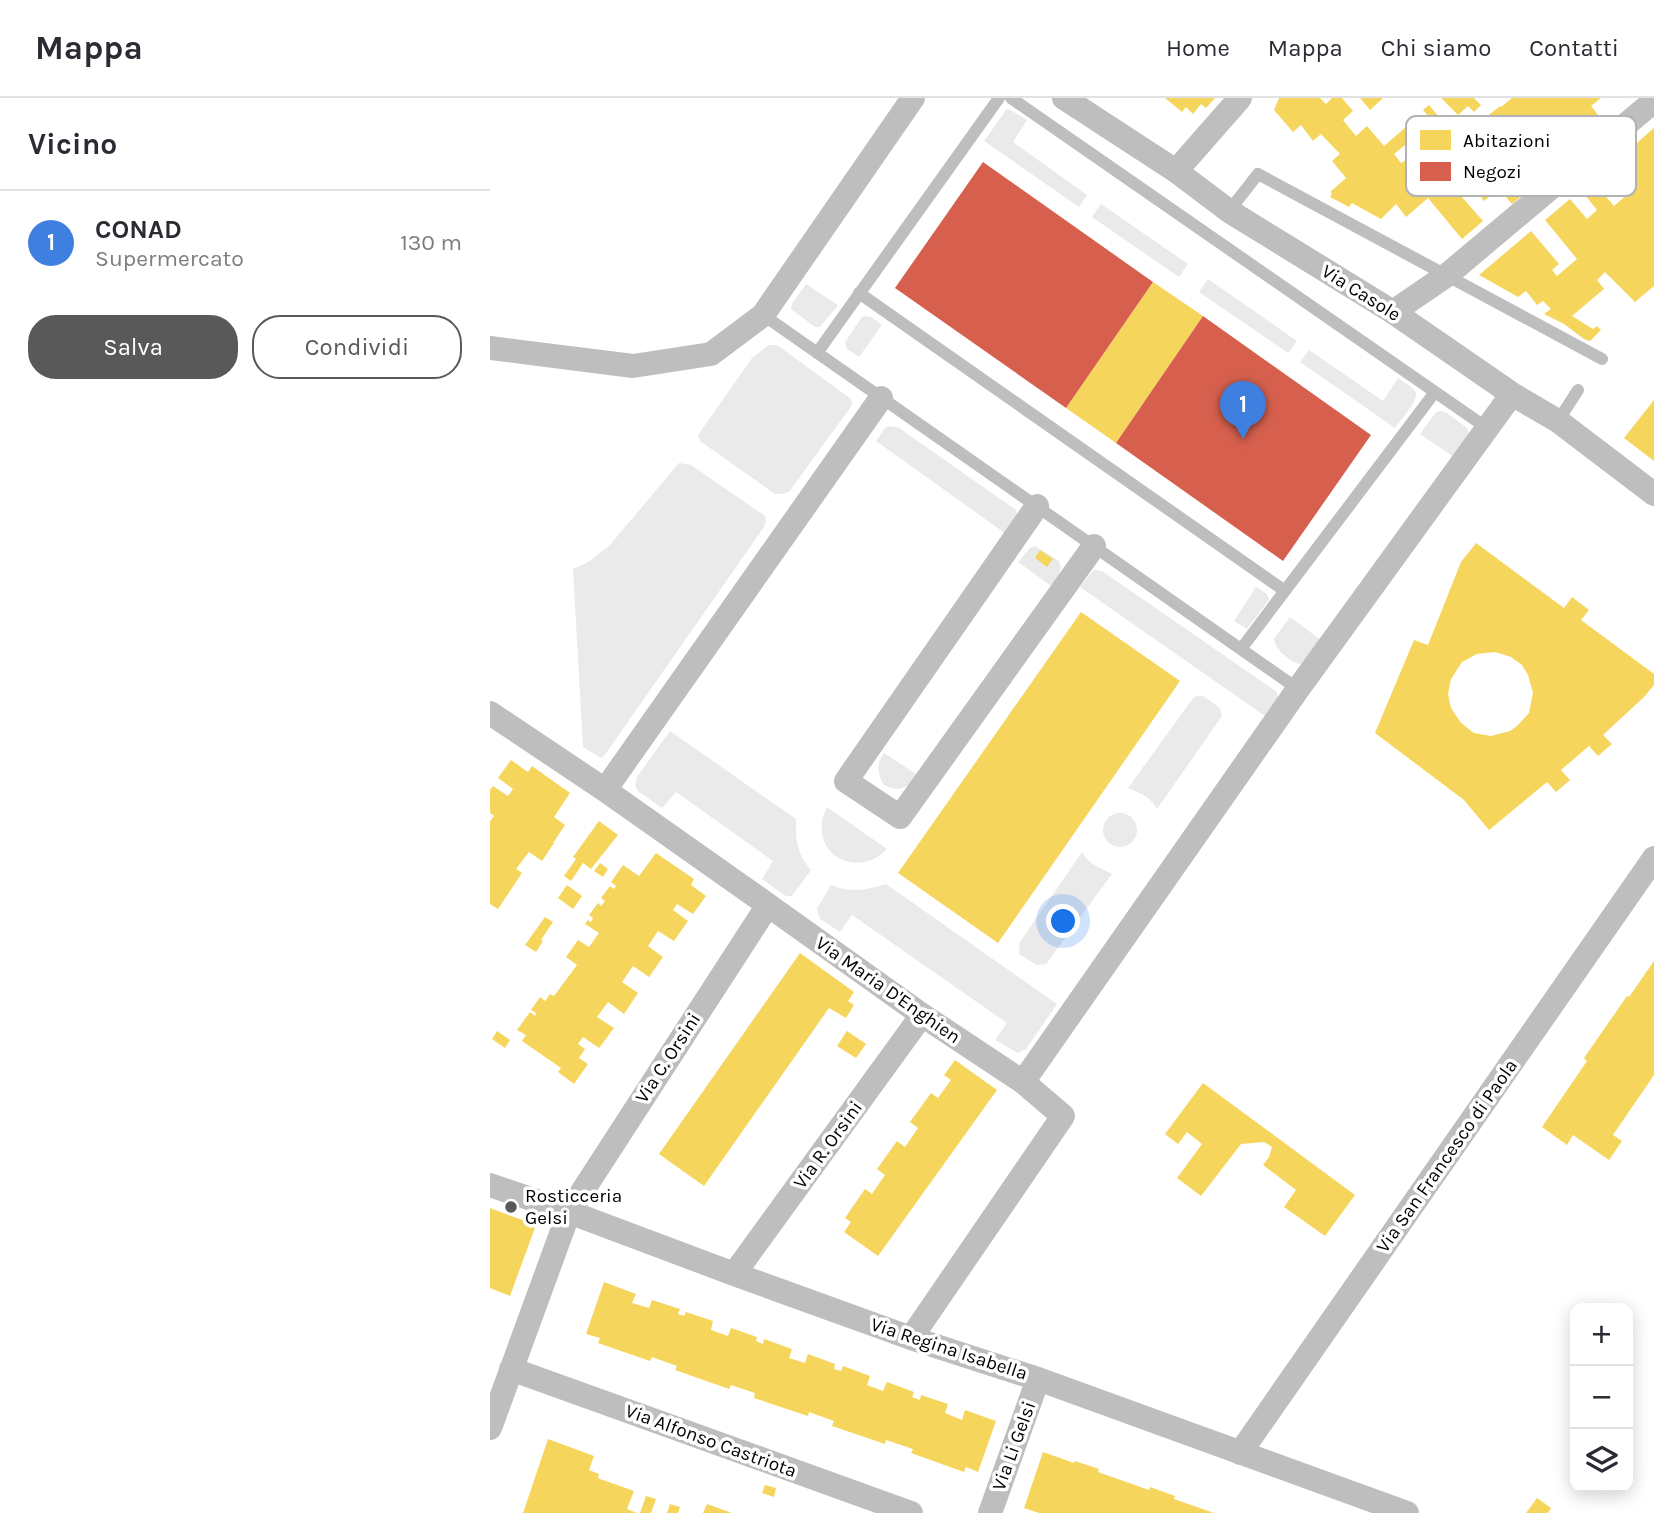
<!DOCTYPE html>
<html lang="it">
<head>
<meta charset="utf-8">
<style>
	:root { --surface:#fff; --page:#f7f7f7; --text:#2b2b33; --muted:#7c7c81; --line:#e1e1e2; --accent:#595959 }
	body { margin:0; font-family:Karla,sans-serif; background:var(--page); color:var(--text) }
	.controls { position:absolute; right:21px; bottom:21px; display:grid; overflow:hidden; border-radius:14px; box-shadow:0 4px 18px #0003 }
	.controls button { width:63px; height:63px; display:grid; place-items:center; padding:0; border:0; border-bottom:2px solid var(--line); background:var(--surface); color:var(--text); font:35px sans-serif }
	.you { position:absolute; left:574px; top:824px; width:24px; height:24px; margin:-18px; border:5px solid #fff; border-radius:50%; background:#1a73e8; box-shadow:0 0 0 10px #1a73e833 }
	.badge { display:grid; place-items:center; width:46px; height:46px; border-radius:50%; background:var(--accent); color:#fff; font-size:23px; font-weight:700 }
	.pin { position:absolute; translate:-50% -58px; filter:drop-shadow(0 2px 4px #0008) }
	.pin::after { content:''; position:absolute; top:37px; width:24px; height:21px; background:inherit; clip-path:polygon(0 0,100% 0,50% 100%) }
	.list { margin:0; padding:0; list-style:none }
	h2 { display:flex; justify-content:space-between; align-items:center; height:91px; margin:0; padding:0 28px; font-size:30px }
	h2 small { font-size:23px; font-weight:400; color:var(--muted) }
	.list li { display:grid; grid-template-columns:46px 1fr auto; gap:21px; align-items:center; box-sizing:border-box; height:105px; padding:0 28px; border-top:2px solid var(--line) }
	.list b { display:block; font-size:26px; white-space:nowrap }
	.list p { margin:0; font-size:23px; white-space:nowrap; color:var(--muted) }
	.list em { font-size:23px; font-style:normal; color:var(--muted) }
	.actions { display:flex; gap:14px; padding:21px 28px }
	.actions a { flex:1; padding:16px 0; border:2px solid var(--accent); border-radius:28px; text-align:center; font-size:24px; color:var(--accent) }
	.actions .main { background:var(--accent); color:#fff }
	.icon { flex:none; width:38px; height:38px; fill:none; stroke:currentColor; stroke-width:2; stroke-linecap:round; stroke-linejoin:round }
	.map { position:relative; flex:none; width:1164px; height:1415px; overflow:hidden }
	header { display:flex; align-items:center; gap:42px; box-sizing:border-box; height:98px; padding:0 35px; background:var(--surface); border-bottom:2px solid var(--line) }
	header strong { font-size:33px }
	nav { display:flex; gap:38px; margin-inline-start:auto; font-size:24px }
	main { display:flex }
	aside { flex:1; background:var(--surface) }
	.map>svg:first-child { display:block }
</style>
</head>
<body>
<header>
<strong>Mappa</strong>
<nav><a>Home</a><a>Mappa</a><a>Chi siamo</a><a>Contatti</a></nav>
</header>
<main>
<aside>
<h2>Vicino<small></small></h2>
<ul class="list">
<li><span class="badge" style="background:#3f7fe0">1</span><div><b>CONAD</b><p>Supermercato</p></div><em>130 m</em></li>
</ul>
<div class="actions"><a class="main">Salva</a><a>Condividi</a></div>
</aside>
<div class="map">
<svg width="1164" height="1415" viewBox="0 0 1164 1415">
	<rect width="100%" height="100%" fill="#fff"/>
	<path fill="#eaeaea" d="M517 11 522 13 537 22 523 44 597 97 589 109 494 43Z
		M611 106 698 166 689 179 602 119Z
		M718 181 807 243 798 255 709 194Z
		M316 186 348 207 330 229H325L301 211 302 205Z
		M375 218 381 219 392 227 369 259 357 251 355 244 372 219Z
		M279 247H286L290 249 361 301 362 306 360 310 299 394 291 396H285L210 343 208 337 262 260Z
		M819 252 893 303 908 280C913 284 924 289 926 295 928 303 910 323 905 330L810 264Z
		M950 313 957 315 977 330 979 336 964 359 930 336 946 314Z
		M401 328 409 330 526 412 527 416 516 436 386 343 396 329Z
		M189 365 201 367 275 418 276 423 274 429 114 658 111 660 93 649 83 471 98 464 119 448Z
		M545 448 569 463C574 473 566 480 561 488L528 464 540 450Z
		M605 472 612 473 787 594 788 602 775 618 590 489 602 474Z
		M766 489 777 496 779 502 757 531 744 523Z
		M800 519 831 542 811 566C801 565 785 552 784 541Z
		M708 598H713L730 610 732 618 667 711C660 698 651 696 638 690L704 599Z
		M180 633 306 721C305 740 307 757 321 772L302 798H296L272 781 283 763 186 694 172 710 148 693 145 688 147 679Z
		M394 655 429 678C418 689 409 695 394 687 387 676 386 665 394 655Z
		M337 709 397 751C372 778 328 763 332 725 332 720 335 714 337 709Z
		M613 732a17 17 0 1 1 34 0a17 17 0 1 1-34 0Z
		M592 754C599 767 609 769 622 776L556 866 547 867 529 856 530 844Z
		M396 786 567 906 536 951 528 955 505 942 517 925 362 817 350 834 330 821 327 811 341 787C361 795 376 792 396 786Z"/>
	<path fill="#f6d55c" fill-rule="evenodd" d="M675 0H725L716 10 711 6 703 16 696 9 692 14Z
		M789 0H830L836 6 842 0H852L863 13 853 22 866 38 877 28 894 48 916 29 925 39 904 56 911 65 920 59 925 64 937 54 925 41 944 25 933 12 939 7 974 48 987 37 977 26 985 18 990 24 1010 8 1011 9 1022 0H1111L1101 8 1113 23 1105 28 1107 31 1096 40 1098 42 1084 54 1068 34 1046 51 1042 48 1024 64 1044 87 1022 106 1009 91 994 103 982 89 971 98 993 123 972 141 938 100 916 119 906 106 891 121 862 105 859 109 840 99 842 95 840 94 856 80 842 63 850 56 831 36 823 43 811 27 803 34 784 12Z
		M870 0H893L880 12Z
		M951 0H984L991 7 984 14 978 8 968 17Z
		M1164 30V188L1145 204 1115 174 1107 182 1114 191 1082 218 1103 231 1107 228 1111 232 1100 243 1094 241 1074 226 1054 216 1061 211 1053 203 1047 207 1036 193 1028 199 989 177 1041 133 1069 166 1062 172 1067 178 1087 161 1055 122 1080 101 1097 121 1107 112 1090 91 1101 81 1124 108 1145 90 1124 65Z
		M663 184 713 218 626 345 576 310Z
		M1164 302V363L1134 340Z
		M986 445 1074 510 1082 499 1099 512 1091 522 1164 576V587L1154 599 1113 637 1122 646 1108 658 1099 648 1071 672 1080 682 1066 694 1057 684 999 732 974 702 885 635 924 542 938 547 971 464ZM1005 554 1021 559 1032 567 1038 577 1043 595 1039 615 1027 628 1020 633 1001 638 984 635 971 625 961 610 958 596 961 581 972 564 987 556Z
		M550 452 563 461 557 469 545 460Z
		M591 514 690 583 508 845 408 775Z
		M21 662 38 674 42 668 80 695 64 719 75 727 63 745H64L52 763 39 754 26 771 32 775 8 811 0 806V723L4 718 0 715V692L3 688 18 698 23 691 8 680Z
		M109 723 128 737 101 771 93 765 81 783 74 778 86 761 83 759Z
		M166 755 204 781 201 787 216 798 203 816 187 806 183 812 198 823 184 843 168 833 158 848 173 859 159 879 143 868 132 884 148 895 134 916 118 904 107 919 124 930 109 950 93 939 88 946 95 951 89 960 98 966 84 986 68 974 71 970 32 943 36 937 27 932 40 914 45 918 46 915 41 912 50 899 55 903 60 896 64 898 87 867 76 859 88 842 99 849 109 835 95 826 98 822 101 824 103 820 99 817 108 805 111 808 115 803 111 800 120 788 124 791 126 788 121 784 133 767 149 778Z
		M110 765 118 771 113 779 104 773Z
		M77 787 92 798 83 811 68 800Z
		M55 819 63 824 51 842 53 843 46 854 35 847Z
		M310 855 364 894 358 903 364 907 356 920 339 910 214 1088 169 1056Z
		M1164 863V977L1123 1037 1132 1043 1119 1062 1083 1037 1077 1047 1052 1029 1097 963 1094 960 1137 898 1139 899Z
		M7 933 20 942 15 950 2 941Z
		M357 933 376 946 366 960 347 948Z
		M465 962 507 992 388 1158 354 1134 361 1124 355 1120 375 1091 382 1096 395 1077 387 1071 407 1043 415 1049 428 1030 420 1024 441 995 448 1000 461 982 454 977Z
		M713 985 865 1097 835 1138 794 1109 806 1092 773 1067 779 1059 782 1049 774 1044 751 1046 711 1098 687 1080 712 1046 697 1034 688 1046 675 1036Z
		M0 1110 46 1127 20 1198 0 1190Z
		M114 1184 146 1196 142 1205 159 1210 162 1202 190 1211 188 1216 194 1218 196 1214 223 1223 221 1232 238 1238 241 1230 267 1239 266 1243 273 1246 274 1241 302 1251 299 1260 315 1265 318 1256 345 1266 344 1271 351 1273 353 1268 380 1278 377 1287 393 1293 397 1284 424 1294 422 1299 430 1302 431 1297 458 1306 455 1315 472 1322 475 1312 506 1323 488 1374 476 1369 474 1374 421 1355 423 1351 396 1342 395 1346 342 1328 344 1323 319 1314 318 1318 264 1300 265 1295 241 1287 239 1291 185 1272 187 1268 162 1259 160 1263 108 1245 110 1240 96 1236Z
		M58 1341 104 1358 99 1372 109 1376 108 1380 110 1381 144 1393 137 1411 147 1415H33Z
		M553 1354 584 1365 585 1363 609 1371 608 1374 659 1392 660 1389 685 1398 684 1401 724 1415H549L534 1410Z
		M275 1387 286 1390 284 1399 272 1395Z
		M156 1398 166 1401 161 1415H150Z
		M1047 1400 1061 1410 1058 1415H1036Z
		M180 1406 190 1409 188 1415H177Z
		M217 1406 242 1415H213Z"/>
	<path fill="#d6604d" d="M493 64 663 184 576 310 405 190Z
		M713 218 881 337 793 463 626 345Z"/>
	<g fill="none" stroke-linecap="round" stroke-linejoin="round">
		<path stroke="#bebebe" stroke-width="12" d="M521 0 997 330
			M739 113 768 76 1112 261
			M369 195 795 493
			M273 217 808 591
			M327 255 509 0
			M1068 323 1088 292
			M751 551 945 294"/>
		<path stroke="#bebebe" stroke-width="24" d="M574 0 686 73 739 113 903 214 1022 296 1068 323 1164 396
			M686 73 750 0
			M903 214 957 177 1164 3
			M0 250 143 268 221 256 273 217 423 0
			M547 408 356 683 410 719 604 448
			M0 615 115 692 278 807 432 917 533 984 573 1018 421 1240
			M115 692 391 300
			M533 984 808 591 1022 296
			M0 1087 79 1114 244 1176 421 1240 548 1281 917 1415
			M244 1176 432 917
			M21 1271 421 1415
			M0 1330 79 1114 278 807
			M750 1355 1164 760
			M500 1415 548 1281"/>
	</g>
	<circle fill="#595959" stroke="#fff" stroke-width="2.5" cx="21" cy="1109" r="7"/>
	<g text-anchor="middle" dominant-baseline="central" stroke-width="7" stroke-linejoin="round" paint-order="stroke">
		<g font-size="19" fill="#000" stroke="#fff">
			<text transform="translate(871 195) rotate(32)">Via Casole</text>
			<text transform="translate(398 892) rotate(35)">Via Maria D'Enghien</text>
			<text transform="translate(178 960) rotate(-57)">Via C. Orsini</text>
			<text transform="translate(338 1047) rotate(-54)">Via R. Orsini</text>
			<text transform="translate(957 1058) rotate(-55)">Via San Francesco di Paola</text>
			<text transform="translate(459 1251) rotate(18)">Via Regina Isabella</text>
			<text transform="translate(221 1343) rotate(20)">Via Alfonso Castriota</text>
			<text transform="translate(524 1348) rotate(-70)">Via Li Gelsi</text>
		</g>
		<g font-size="19" fill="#000" stroke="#fff" text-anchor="start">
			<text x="35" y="1098">Rosticceria<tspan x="35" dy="22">Gelsi</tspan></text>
		</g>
	</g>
	<rect x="916" y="18" width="230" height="80" rx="10" fill="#fff" stroke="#b2b2b2" stroke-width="2"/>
	<rect x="930" y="32" width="31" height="20" fill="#f6d55c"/>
	<rect x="930" y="64" width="31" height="19" fill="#d6604d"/>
	<g font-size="19" fill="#000">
		<text x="973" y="49">Abitazioni</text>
		<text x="973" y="80">Negozi</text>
	</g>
</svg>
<div class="controls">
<button>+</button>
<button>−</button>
<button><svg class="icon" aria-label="layers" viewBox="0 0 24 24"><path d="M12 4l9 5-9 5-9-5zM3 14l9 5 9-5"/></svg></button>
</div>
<div class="you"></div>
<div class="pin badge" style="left:753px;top:341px;background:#3f7fe0">1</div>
</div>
</main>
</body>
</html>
